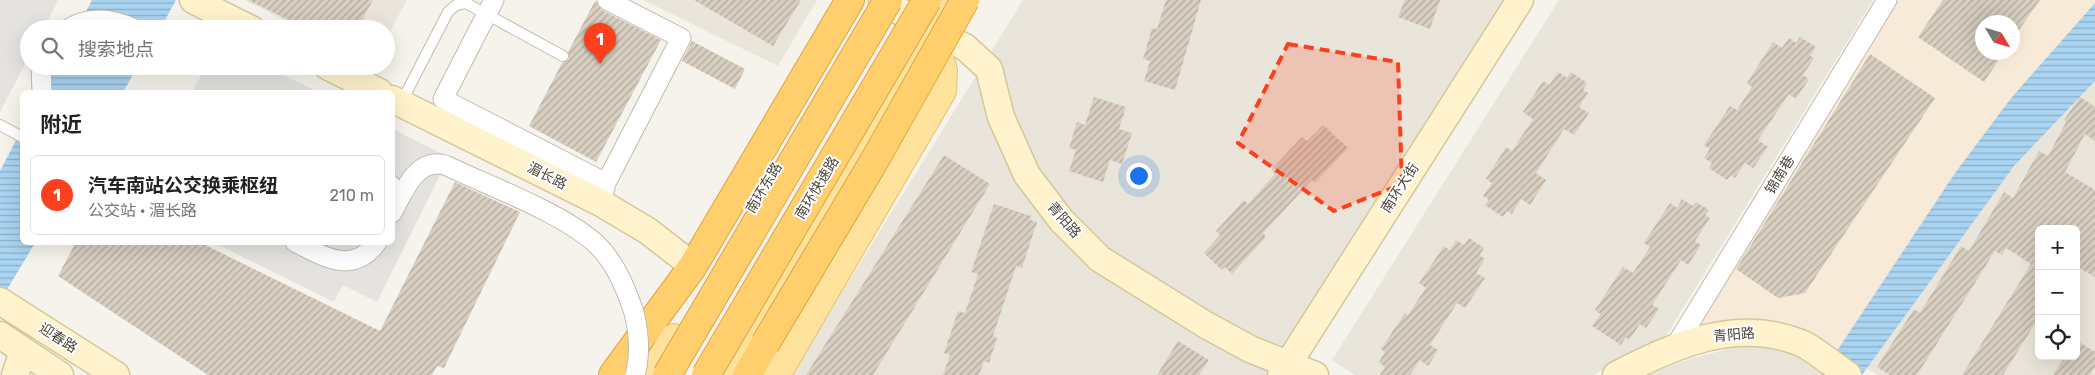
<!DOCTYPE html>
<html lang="zh">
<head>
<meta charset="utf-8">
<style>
	:root { --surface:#fff; --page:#f2f2f2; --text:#222; --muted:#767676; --line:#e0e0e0; --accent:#fc3f1d }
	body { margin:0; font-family:Rubik,"Noto Sans SC",sans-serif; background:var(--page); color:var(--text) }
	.controls { position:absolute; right:15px; bottom:15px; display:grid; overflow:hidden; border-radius:8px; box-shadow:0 5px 20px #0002 }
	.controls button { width:45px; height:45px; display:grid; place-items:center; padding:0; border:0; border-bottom:1px solid var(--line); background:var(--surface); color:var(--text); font:25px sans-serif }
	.compass { position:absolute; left:1975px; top:15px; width:45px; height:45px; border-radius:50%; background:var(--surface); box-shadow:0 5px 20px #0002; rotate:128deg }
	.you { position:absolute; left:1138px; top:175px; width:18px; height:18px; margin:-12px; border:4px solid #fff; border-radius:50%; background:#1a73e8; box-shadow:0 0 0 8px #1a73e833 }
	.badge { display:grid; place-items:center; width:32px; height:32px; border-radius:50%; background:var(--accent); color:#fff; font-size:16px; font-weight:700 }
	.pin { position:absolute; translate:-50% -41px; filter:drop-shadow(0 1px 2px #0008) }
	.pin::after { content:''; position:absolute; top:26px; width:18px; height:15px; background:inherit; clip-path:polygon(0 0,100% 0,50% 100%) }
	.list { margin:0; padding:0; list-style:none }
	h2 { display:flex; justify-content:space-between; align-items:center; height:65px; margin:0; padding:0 20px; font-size:21px }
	h2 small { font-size:16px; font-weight:400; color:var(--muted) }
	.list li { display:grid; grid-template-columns:32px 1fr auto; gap:15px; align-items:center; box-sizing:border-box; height:80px; margin:0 10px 10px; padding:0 10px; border:1px solid var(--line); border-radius:8px }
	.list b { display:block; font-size:19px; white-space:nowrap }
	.list p { margin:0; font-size:16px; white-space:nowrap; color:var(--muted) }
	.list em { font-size:16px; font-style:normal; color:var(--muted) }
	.icon { flex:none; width:28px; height:28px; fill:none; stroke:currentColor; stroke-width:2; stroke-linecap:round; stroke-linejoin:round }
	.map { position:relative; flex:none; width:2095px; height:375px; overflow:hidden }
	.search { position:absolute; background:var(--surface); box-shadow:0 5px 20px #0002; left:20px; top:20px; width:375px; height:55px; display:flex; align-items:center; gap:12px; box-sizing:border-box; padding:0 18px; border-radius:28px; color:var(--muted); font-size:19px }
	.panel { position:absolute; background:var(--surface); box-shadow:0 5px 20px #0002; left:20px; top:90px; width:375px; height:155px; border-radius:8px }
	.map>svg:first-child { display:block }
</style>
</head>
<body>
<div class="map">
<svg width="2095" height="375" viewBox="0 0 2095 375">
	<defs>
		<pattern id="water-rules" width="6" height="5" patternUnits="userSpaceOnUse" patternTransform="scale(1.25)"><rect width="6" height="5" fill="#a9d4f2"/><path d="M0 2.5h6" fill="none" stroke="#8caec5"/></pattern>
		<pattern id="building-hatch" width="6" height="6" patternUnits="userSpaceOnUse" patternTransform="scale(1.25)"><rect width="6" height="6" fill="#d8cfc1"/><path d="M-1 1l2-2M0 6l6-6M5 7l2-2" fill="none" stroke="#b1aa9e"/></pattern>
	</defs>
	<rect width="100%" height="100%" fill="#f6f3ec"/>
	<path fill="#eae5da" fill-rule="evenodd" d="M244 0H407L386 39V29H302Z
		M643 0H817L778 66Z
		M1023 0H1504L1265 375H791Z
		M1559 0H1873L1664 339 1622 362 1592 375H1355L1332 360Z
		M2095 81V375H1878L1866 368 2014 166ZM2039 229H2076V356H2039Z
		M1764 340 1826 369 1821 375H1644L1693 358Z"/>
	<path fill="#f7ead8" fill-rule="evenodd" d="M1896 0H2095V3L2012 97 1955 173 1838 351 1791 324 1771 321 1757 320 1690 332ZM1982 22H2012V52H1982Z"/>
	<path fill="#e5e3e0" d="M0 0H58L43 29H29V56L0 112Z
		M206 66H265L318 92H192Z
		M393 129 449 157 377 302 343 285 334 302 214 243 392 242Z"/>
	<path fill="url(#water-rules)" d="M92 0H176L160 29H77Z
		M2095 3V81L2014 166 1862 375H1821L1955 173 2012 97Z
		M57 66H138L123 92H42Z
		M22 129V242L35 243 0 301V171Z"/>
	<path fill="url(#building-hatch)" d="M248 0H373L357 29H307Z
		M694 0H801L773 46Z
		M1166 0H1201L1175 90 1144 81 1150 61 1143 59 1152 28 1157 29Z
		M1405 0H1440L1430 29 1398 17Z
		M1943 0H2040L2012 40V22H1982V52H2004L1984 82 1918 37Z
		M595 1 602 10 661 40 596 162 529 126 562 63 569 59 568 52Z
		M1800 37 1816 47 1810 56 1814 58 1803 75 1809 79 1796 99 1789 94 1758 140 1768 147 1753 168 1745 163 1735 178 1731 175 1727 180 1709 168 1712 163 1704 158 1710 149 1704 145 1730 106 1737 110 1752 87 1747 83 1773 42 1782 48 1789 38 1796 43Z
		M692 41 745 69 735 89 682 61Z
		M1870 54 1935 98 1805 293 1778 298 1736 269Z
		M1558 72 1567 78 1571 72 1587 83 1583 90 1588 93 1579 107 1589 113 1574 135 1564 129 1536 173 1546 180 1530 205 1521 199 1512 214 1507 211 1503 217 1485 205 1489 200 1483 196 1492 183 1486 179 1506 147 1512 151 1533 119 1523 112 1543 81 1549 85Z
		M1094 97 1126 107 1119 129 1132 133 1122 164 1110 160 1103 182 1069 171 1076 150 1069 148 1077 122 1085 125Z
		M2080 97 2095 107V141L2085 134 2065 172 2095 190V277L2076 266V229H2039V317L2003 375H1962L2031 264 2006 248 2002 255 1995 251 1917 375H1890L1877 367 1914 309 1920 313 1961 246 1969 251 2004 192 2013 198 2039 151 2048 156 2066 122 2064 120Z
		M1323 125 1348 148 1315 183 1312 180 1263 233 1266 237 1232 274 1225 267 1222 270 1204 253 1220 235 1216 231 1244 200 1248 204 1275 174 1271 170 1302 137 1307 141Z
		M944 155 990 184 873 375H806Z
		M455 182 520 212 444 368 437 366 432 375H208L58 276 76 242H199L380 331Z
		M1682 199 1693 206 1696 202 1709 210 1705 215 1710 218 1695 241 1701 245 1688 265 1681 260 1652 305 1659 309 1646 328 1640 324 1629 340 1626 337 1621 345 1592 326 1601 314 1595 310 1623 267 1633 273 1650 247 1644 243 1670 203 1677 208Z
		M994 204 1031 216 1030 220 1037 222 1022 268 1016 266 993 336 997 338 989 363 984 361 979 375H943L950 355 944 353 958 311 965 313 978 274 971 272Z
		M1469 238 1484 248 1480 255 1485 259 1476 273 1485 278 1465 308 1457 303 1430 345 1438 350 1428 366 1420 360 1410 375H1380L1385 367 1379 362 1385 352 1381 349 1405 313 1408 315 1426 288 1419 283 1444 246 1450 250 1456 240 1464 245Z
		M2076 340 2095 352V367L2090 375H2053L2065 356H2076Z
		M1178 341 1209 360 1199 375H1157Z"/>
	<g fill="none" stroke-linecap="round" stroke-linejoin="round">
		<g stroke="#c2bbae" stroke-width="12">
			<path id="lane" d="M401 103 448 12 456 5 466 3 563 56
				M0 125 22 137
				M392 180 399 188V197"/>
		</g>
		<g stroke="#c2bbae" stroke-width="21">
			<path id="street" d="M494 0 443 99 606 183
				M68 29C90 15 113 19 135 29
				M41 66 42 92
				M603 195 606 183 681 38 607 0
				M392 213C403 193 416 157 445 165
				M295 242C323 256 353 276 377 242
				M1673 350 1887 0"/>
		</g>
		<g stroke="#d6c79b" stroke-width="29">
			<path id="secondary" d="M193 0 251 29
				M882 0 931 31 965 47 989 69 1001 117 1027 175 1062 221 1100 259 1206 325 1250 349 1315 375
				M327 66 379 92
				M392 99 601 203 648 231 693 266
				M0 301 116 375
				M0 335 60 375
				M15 375 23 351
				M1281 375 1520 0
				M1616 375C1674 345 1736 317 1801 343 1815 349 1834 366 1848 375"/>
		</g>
		<g stroke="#e6c16a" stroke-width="30">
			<path id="primary" d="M652 375 674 338
				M726 375 950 0
				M776 375 942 91 943 70 931 31"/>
		</g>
		<g stroke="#e0a43c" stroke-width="30">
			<path id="highway" d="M613 375 693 266 850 0
				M747 375 765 344"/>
		</g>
		<use href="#lane" stroke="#fff" stroke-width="10"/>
		<use href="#street" stroke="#fff" stroke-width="19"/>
		<use href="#secondary" stroke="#fff3cd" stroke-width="26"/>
		<use href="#primary" stroke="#ffe39c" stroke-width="28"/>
		<use href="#highway" stroke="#ffcf6e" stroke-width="28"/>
		<g stroke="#c2bbae" stroke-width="21" stroke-linecap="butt">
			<path id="street-bridge" d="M445 165C489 186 558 211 594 242 612 258 623 281 631 304 639 325 641 353 635 375"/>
		</g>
		<g stroke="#e0a43c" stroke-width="30" stroke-linecap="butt">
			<path id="highway-bridge" d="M765 344 873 163 965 0
				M667 375 888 0
				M706 375 927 0"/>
		</g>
		<use href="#street-bridge" stroke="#fff" stroke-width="19"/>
		<use href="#highway-bridge" stroke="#ffcf6e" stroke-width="28"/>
	</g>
	<path fill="#fc3f1d" fill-opacity="0.2" stroke="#fc3f1d" stroke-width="4" stroke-dasharray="10 6" stroke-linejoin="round" d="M1288 44 1398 62 1402 184 1334 211 1238 143Z"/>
	<g text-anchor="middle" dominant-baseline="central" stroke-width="4" stroke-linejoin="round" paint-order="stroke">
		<g font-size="14" fill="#4b4439" stroke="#fff">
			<text transform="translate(1780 175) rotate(-59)">锦南巷</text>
			<text transform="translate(547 176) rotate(27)">湄长路</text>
			<text transform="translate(764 188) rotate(-59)">南环东路</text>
			<text transform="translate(817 188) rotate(-59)">南环快速路</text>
			<text transform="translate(1400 188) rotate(-57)">南环大街</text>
			<text transform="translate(1064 220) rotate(49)">青阳路</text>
			<text transform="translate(1734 335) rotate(-5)">青阳路</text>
			<text transform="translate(58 338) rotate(33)">迎春路</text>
		</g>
	</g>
</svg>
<div class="controls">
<button>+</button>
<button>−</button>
<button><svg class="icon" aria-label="locate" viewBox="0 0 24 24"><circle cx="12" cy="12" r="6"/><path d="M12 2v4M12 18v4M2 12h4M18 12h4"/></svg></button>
</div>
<svg class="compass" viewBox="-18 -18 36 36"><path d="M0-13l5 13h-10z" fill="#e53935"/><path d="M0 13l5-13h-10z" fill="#767676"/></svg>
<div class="you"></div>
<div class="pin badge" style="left:600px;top:64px">1</div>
<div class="search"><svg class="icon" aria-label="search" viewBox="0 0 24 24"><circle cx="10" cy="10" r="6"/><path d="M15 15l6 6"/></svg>搜索地点</div>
<section class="panel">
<h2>附近<small></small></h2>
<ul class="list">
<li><span class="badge">1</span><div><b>汽车南站公交换乘枢纽</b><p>公交站 · 湄长路</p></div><em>210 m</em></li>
</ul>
</section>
</div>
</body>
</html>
